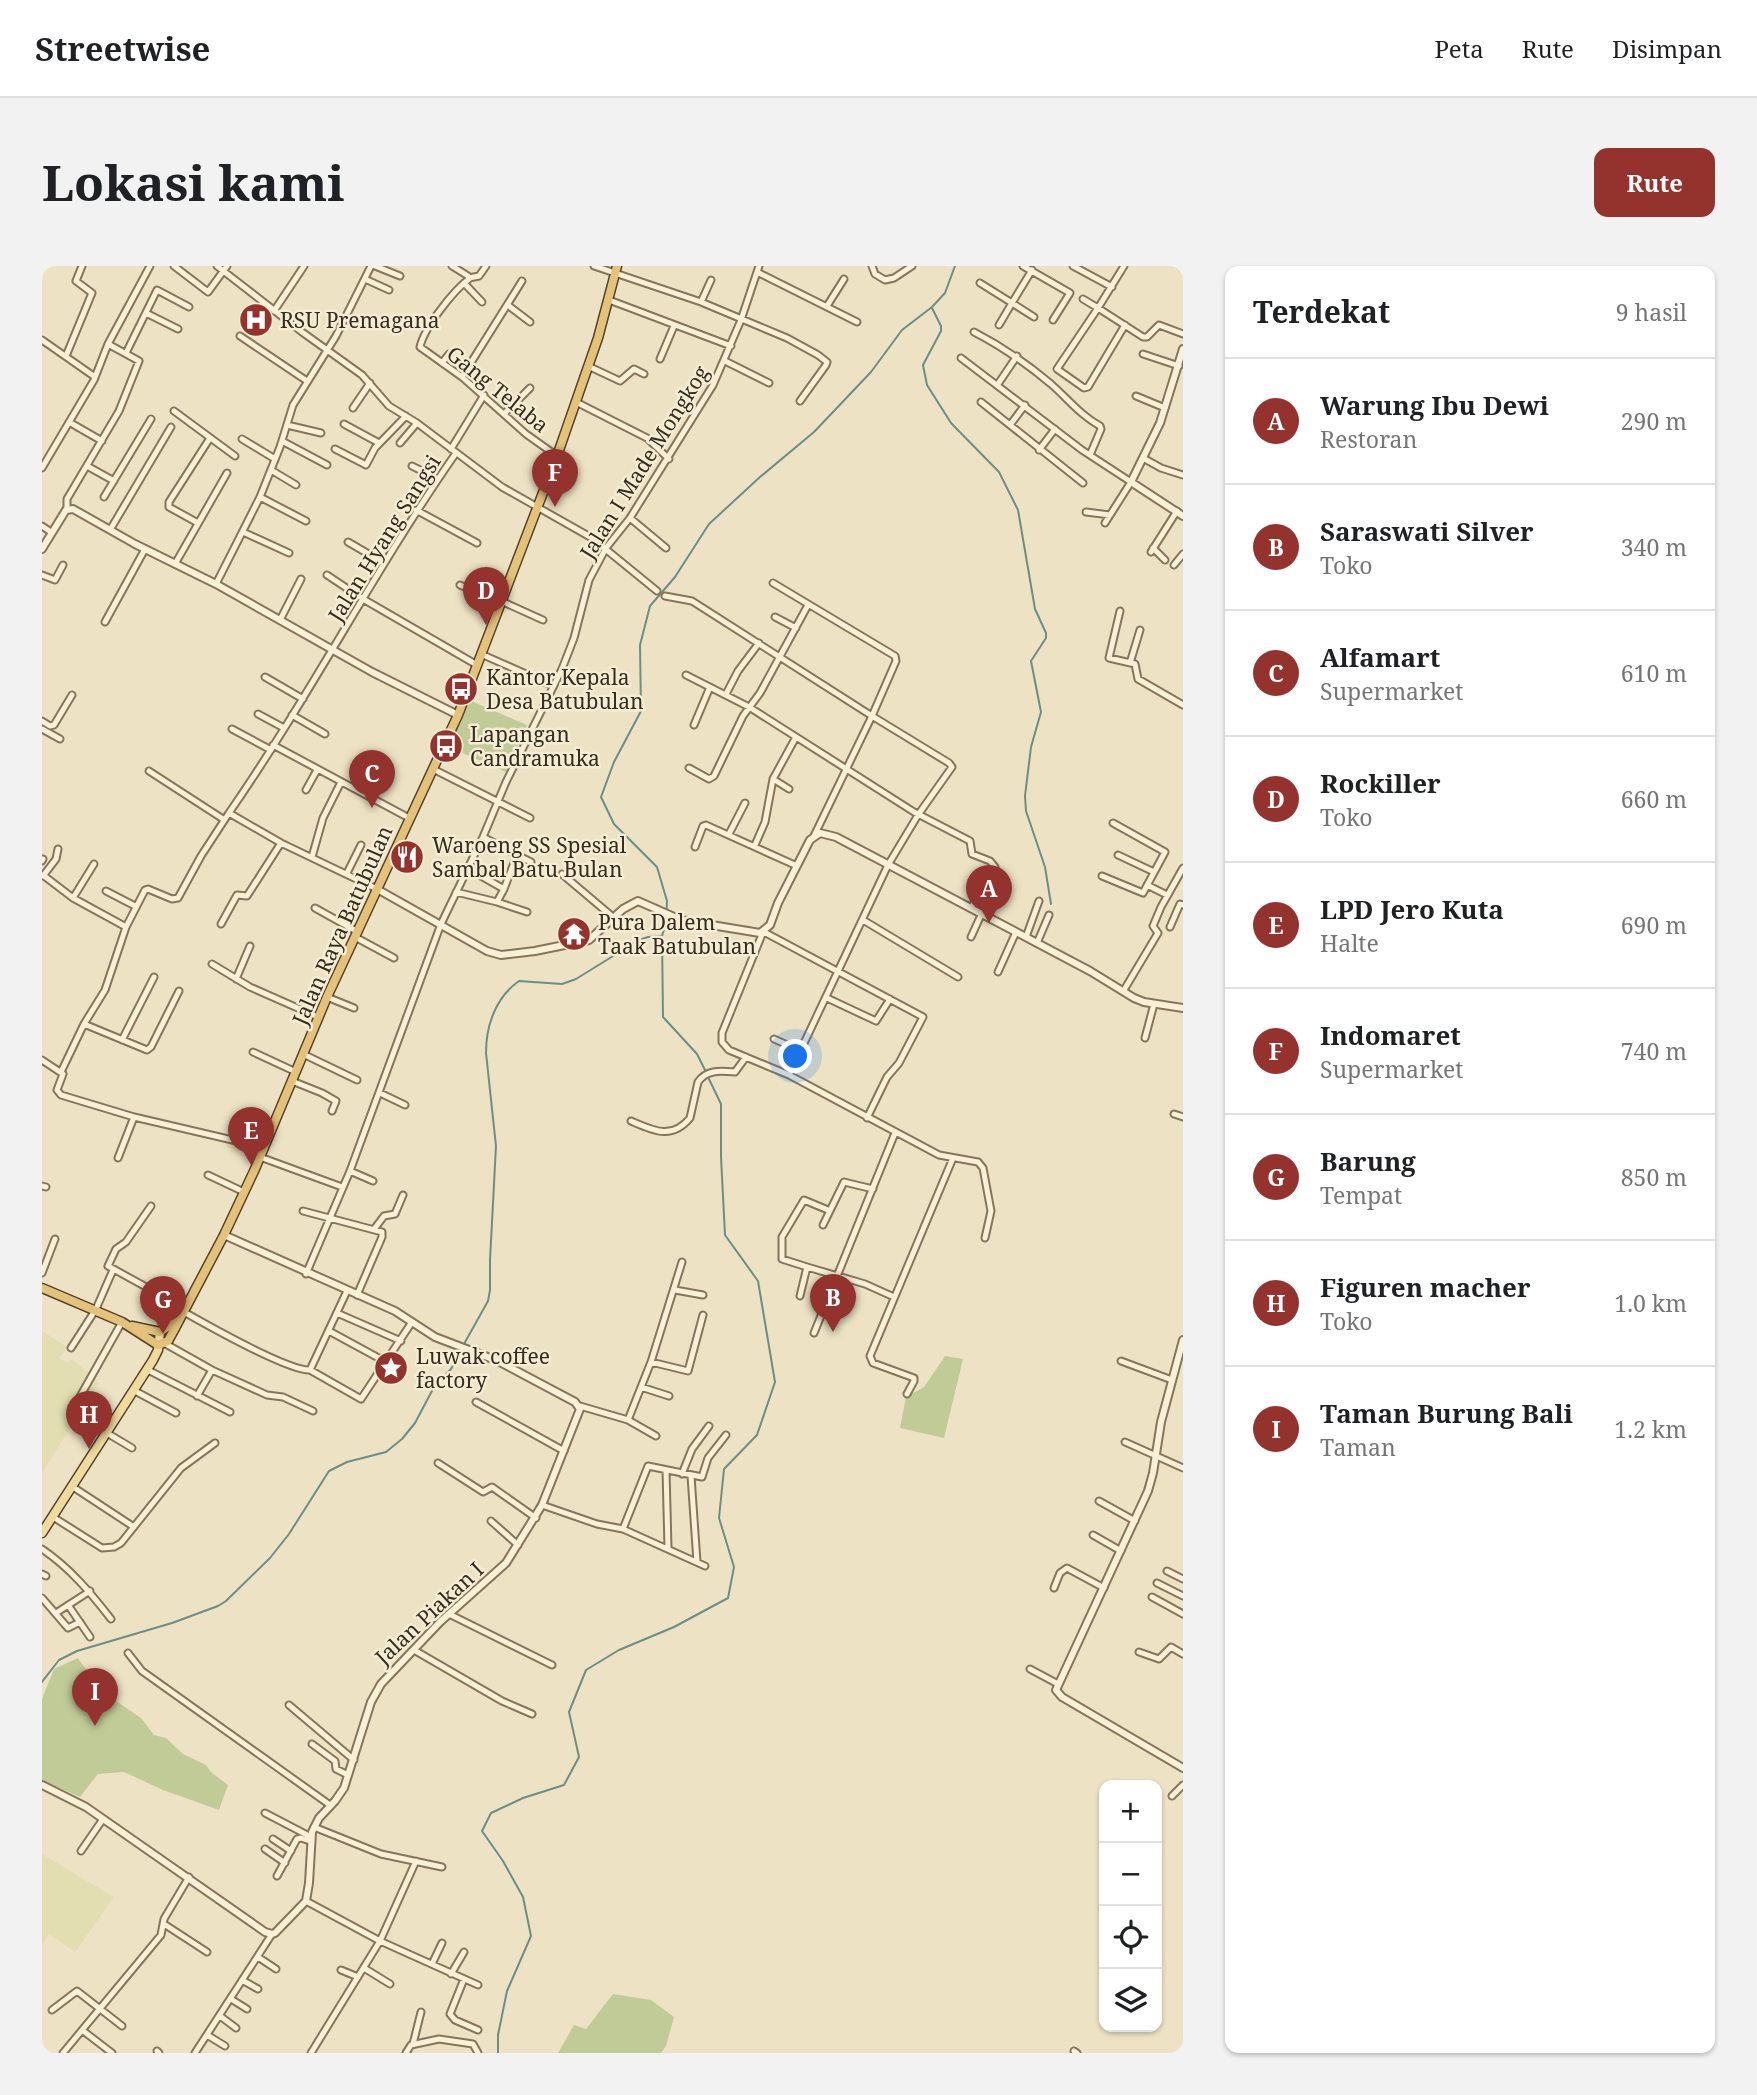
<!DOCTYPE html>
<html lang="id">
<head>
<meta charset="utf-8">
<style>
	:root { --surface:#fff; --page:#f2f2f2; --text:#202124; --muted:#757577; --line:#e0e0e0; --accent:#94332d }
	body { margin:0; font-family:"Noto Serif",serif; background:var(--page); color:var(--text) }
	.controls { position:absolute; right:21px; bottom:21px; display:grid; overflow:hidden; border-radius:14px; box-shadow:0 2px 5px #0004 }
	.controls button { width:63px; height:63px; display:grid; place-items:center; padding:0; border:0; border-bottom:2px solid var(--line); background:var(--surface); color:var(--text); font:35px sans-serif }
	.you { position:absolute; left:754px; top:791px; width:24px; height:24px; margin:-18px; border:5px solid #fff; border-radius:50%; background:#1a73e8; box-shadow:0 0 0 10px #1a73e833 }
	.badge { display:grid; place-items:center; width:46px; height:46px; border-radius:50%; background:var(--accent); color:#fff; font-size:23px; font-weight:700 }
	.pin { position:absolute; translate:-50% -58px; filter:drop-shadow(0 2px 4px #0008) }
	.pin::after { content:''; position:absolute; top:37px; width:24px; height:21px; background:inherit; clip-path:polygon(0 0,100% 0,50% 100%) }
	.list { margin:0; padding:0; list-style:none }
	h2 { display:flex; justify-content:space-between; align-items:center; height:91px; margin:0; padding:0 28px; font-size:30px }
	h2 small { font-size:23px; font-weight:400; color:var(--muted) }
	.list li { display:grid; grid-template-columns:46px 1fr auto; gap:21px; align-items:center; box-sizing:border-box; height:126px; padding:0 28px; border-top:2px solid var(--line) }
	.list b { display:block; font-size:26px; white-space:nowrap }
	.list p { margin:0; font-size:23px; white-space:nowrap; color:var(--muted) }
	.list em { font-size:23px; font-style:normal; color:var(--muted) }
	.icon { flex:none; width:38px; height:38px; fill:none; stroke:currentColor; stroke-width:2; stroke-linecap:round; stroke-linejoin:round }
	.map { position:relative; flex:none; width:1141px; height:1787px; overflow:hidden; border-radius:14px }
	header { display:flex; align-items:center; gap:42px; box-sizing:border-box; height:98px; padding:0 35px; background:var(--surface); border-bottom:2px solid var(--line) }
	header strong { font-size:33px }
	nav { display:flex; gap:38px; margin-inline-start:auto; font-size:24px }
	.intro { display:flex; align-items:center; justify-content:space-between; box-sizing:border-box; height:168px; padding:0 42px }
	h1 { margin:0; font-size:49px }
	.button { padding:18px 32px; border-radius:14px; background:var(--accent); color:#fff; font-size:24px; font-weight:700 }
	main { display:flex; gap:42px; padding:0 42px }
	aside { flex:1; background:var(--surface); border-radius:14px; box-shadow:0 2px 5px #0004 }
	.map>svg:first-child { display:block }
</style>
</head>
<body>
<header>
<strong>Streetwise</strong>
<nav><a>Peta</a><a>Rute</a><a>Disimpan</a></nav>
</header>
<div class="intro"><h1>Lokasi kami</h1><a class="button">Rute</a></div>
<main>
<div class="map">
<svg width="1141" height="1787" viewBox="0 0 1141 1787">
	<rect width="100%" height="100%" fill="#ede3c4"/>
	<path fill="#e2deb2" d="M0 1065 25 1081 17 1092 25 1097 30 1093 57 1116 0 1207Z
		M0 1588 72 1631 33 1686 7 1668 0 1679Z"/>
	<path fill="#c1cb98" d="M427 434 485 459 464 506 407 481Z
		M903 1090 921 1093 902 1172 858 1162 864 1131 882 1121Z
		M36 1392 58 1424 99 1452 112 1469 124 1472 141 1488 164 1499 169 1506 186 1519 177 1544 121 1524 82 1506 56 1508 38 1531 0 1514V1433L12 1403Z
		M571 1728 609 1734 632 1751 624 1780 619 1787H516L532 1759 544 1763Z"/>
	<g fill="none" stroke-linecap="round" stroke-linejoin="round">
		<path stroke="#6d8e88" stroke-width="2" d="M890 42 899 60V65L881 99 885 119 909 157 957 206 976 244 993 343 1004 367V372L989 395 999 446 989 481 983 530 984 545 1003 601 1009 638
			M664 806 655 788 621 751 620 670 624 657 625 635 615 601 572 558 559 531 572 496 599 445 598 379 608 340 633 311 667 258 718 211 772 166 829 106 860 64 890 41 903 27 913 0
			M422 1078 446 1035 448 1024V994L454 880 444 787C444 759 454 731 477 715L520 718 534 713 597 674 606 671 619 670
			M0 1416 17 1394 35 1385 130 1357 176 1340 184 1335 228 1292 247 1268 287 1205 305 1196 344 1186 360 1173 373 1157 392 1121 409 1103 420 1083
			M456 1787V1769L465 1725 489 1670 481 1631 461 1595 440 1565 449 1547 481 1532 522 1519 537 1491 527 1446 544 1404 577 1384 632 1361 686 1332 692 1301 677 1252 682 1203 715 1169 733 1116 716 1015 683 969 679 891V838L666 811"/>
		<g stroke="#87755b" stroke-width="9">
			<path id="minor" d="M132 0 166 26 185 0
				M175 0 260 66 320 109 347 140 375 157 460 221 550 272 615 325
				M333 0 358 10
				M410 0 426 10 427 13C411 25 382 62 378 81L420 111 484 168 515 190
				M552 0 659 36 745 72 776 89 785 96 784 99 758 135
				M830 0 833 8 843 14 852 12 870 0
				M981 0 1028 27 1011 54
				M1031 0 1070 21
				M715 6 815 56
				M427 12 437 10 444 0
				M323 13 347 24
				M422 17 440 36
				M938 17 970 37 990 4
				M1041 33 1056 42 1082 0
				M567 34 689 80
				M659 36 669 14
				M467 40 488 56
				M785 40 802 13
				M232 45 262 0
				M104 47 136 63
				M957 59 970 37 992 51
				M1083 59 1046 121 1042 122 1015 103 1056 42 1101 71H1105L1117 59 1141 68
				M932 66C961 81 984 97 1009 118 1026 133 1038 149 1058 160L1059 163 1048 189
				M198 70 265 115
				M0 74 53 111
				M84 87 115 24 147 41
				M1101 88 1137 100
				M24 90 50 27 34 15 40 0
				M919 92 1040 184 1089 216 1063 257
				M618 93 632 60
				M683 95 727 117
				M400 97 407 88
				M546 100 578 115 592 103 602 108
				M420 111 480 15
				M956 118 975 90
				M1094 130 1123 142
				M534 136 605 172 627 193
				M939 136 1041 217
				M311 142 328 117
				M132 145 193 190
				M462 148 488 122
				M27 156 60 175
				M302 158 337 177
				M245 159 279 167
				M968 159 983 139
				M200 173 233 193
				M240 175 285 199
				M358 177 375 157
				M293 183 324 199 333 182 364 150
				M409 183 442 129
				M997 184 1013 163
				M1101 192 1119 202 1141 209
				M45 200 72 215
				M370 200 396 213
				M0 202 52 114 66 78 108 0
				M229 204 254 219
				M62 231 109 153
				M218 231 264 255
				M25 243V233L77 145 97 95 66 78
				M374 244 435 277
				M1044 246 1068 249
				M588 252 624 282
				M156 257 127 241V236L168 172
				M0 260 9 266
				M68 264 129 161
				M201 266 247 287
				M306 276 342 297
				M1111 282 1123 294
				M1109 286 1135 245
				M133 298 185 207
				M1132 299 1141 288
				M0 309 13 314 21 299
				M285 309 321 333 435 399
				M731 317 853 390 854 395 830 450 907 497 910 501 876 549 846 599 747 809
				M174 318 218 231 238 181 251 139 294 70 329 0
				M418 319 458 338
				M623 330 650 335 830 450 772 570
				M459 335 501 354
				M1078 345 1067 392 1093 398 1096 413 1141 439
				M733 351 754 362
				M238 354 259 313
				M63 356 103 283
				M439 388 511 420
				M1088 397 1098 364
				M644 409 707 441 872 546 928 575 930 588 948 595 953 601 929 642
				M223 411 261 433
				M684 428 696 405 717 377
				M216 448 242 462
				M250 449 283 468
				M0 455 8 460 12 459 30 429
				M652 459 668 421
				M0 463 18 473
				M190 463 229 484
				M231 479 367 552
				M647 502 667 513 672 510 701 450 718 427 766 339
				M391 503 488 552
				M107 505 181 553
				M731 513 754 471
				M264 524 275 504
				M687 568 703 537
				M713 579 723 556 731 513 747 523
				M653 581 661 560 664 559 755 600
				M475 589 489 596
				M1076 589 1112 606
				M270 591 281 552 299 516
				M0 595 1 593
				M425 602 462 623
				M305 607 319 579
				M520 608 572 652
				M1 609 31 632 84 661
				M1 610 14 593 16 583
				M1060 610 1101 627 1123 586 1071 557
				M1105 619 1125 629
				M335 623 239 577 187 547C268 430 333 303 414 187
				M64 625 93 640
				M414 626 455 636 462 623 475 589 441 571
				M31 632 52 598
				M455 636 485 646
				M273 642 316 666
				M821 654 916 711
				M179 658 195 629 205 630 239 577
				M1128 661 1138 638 1141 639
				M721 666 680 767V776L687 784 747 809 897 889 936 896 941 902 949 945 943 972
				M722 666 881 751 857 797 845 811 825 852
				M313 671 352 692
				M929 671 940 647
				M984 671 997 635
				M995 677 1007 649
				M170 698 208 721 276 751
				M956 706 974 666
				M194 713 208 680
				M1082 724 1116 667 1111 660 1119 641 1141 602
				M285 731 312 742
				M785 732 834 755 848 733
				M42 758 105 784 109 781 137 725
				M1103 772 1112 738
				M732 773 759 785
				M80 774 112 711
				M211 786 254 806
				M261 788 315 814
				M0 794 21 808 15 824 19 829 92 851 199 876 221 884
				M19 806 42 758 63 724 84 661 103 624 106 623 130 633 136 632 159 590 187 547
				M250 815 280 827 294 835 290 845
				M338 827 363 839
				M1132 848 1141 851
				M589 855C612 865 630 874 648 852L656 816C665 803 679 805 693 806L704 791
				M218 891 300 921
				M76 892 92 851
				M308 905 331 915
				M166 909 202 926
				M0 920 4 921
				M109 940 84 976 74 983 66 1000 144 1043
				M261 945 340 966V971L315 1029
				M781 959 802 916 831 923
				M333 962 342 950 353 948 361 929
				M765 1001 740 993V971L762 934 786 944
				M0 1007 13 973
				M264 1008 308 905 399 658 441 571 464 516 520 403 532 372 547 314 564 282 588 252 671 119 699 54 717 0
				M633 1024 661 1029
				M758 1030 765 1001 823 1018 852 1031
				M142 1046C165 1059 247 1105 268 1104L319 1133 370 1056
				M295 1047 359 1075
				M287 1065 344 1096
				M772 1067 853 867
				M122 1077 170 1104 225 1129 241 1131 271 1145
				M29 1082 54 1043 71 1004
				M1079 1095 1130 1114
				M609 1096 646 1105 661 1049
				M106 1104 188 1146
				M268 1104 305 1025
				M599 1121 627 1130
				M93 1125 134 1147
				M865 1128 872 1115V1112L831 1097 828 1090 911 892
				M155 1130 170 1104
				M35 1136 80 1056
				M434 1136 522 1185
				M538 1140 586 1154 614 1170
				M586 1154 609 1096 640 996
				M65 1167 90 1182
				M1083 1176 1141 1202
				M396 1197 441 1226 450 1221 494 1252
				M624 1204 626 1282
				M640 1208 650 1183 667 1160
				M649 1210 655 1296
				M31 1221 92 1261
				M1057 1235 1093 1255
				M500 1239 555 1258 581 1263 663 1300
				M11 1251 60 1282 72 1281 79 1277 139 1202 173 1177
				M449 1255 476 1279
				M581 1263 606 1200 660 1211 666 1192 684 1169
				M1051 1269 1079 1285
				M0 1283C28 1302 48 1326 69 1353
				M1125 1305 1141 1313
				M0 1308 4 1310
				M1115 1317 1141 1330
				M1012 1322 1018 1307 1025 1302 1062 1322
				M1110 1331 1141 1348
				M0 1332 26 1362 38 1356
				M26 1339 48 1371
				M14 1347 48 1325
				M407 1348 510 1399
				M372 1384 460 1435 490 1448
				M1097 1386 1117 1393 1129 1381 1141 1388
				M86 1387 100 1405 288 1539
				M988 1403 1016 1418
				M247 1439 312 1494
				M270 1478 293 1495 294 1503 306 1509
				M1130 1530 1141 1519
				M223 1547 269 1571
				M272 1561 339 1588 400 1601
				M231 1573 249 1585
				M223 1583 243 1597
				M39 1585 61 1553
				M235 1610 255 1573 259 1572 268 1575
				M264 1635 338 1675 436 1719
				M122 1658 165 1686
				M216 1691 234 1703
				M390 1698 400 1677
				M322 1702 348 1718
				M299 1704 316 1711
				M409 1708 422 1686
				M422 1713 408 1748 413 1754 436 1764
				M200 1714 216 1723
				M189 1733 205 1743
				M10 1744 35 1725 80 1760
				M178 1750 194 1762
				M40 1764 70 1787
				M165 1769 183 1780
				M371 1778 379 1746
				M115 1785 117 1787
				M1032 1785 1035 1787
				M21 1787 119 1669 122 1653 147 1611
				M153 1787 230 1668
				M269 1787 338 1675 374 1595
				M364 1787 369 1779 397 1773 431 1778 436 1787"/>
		</g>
		<g stroke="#87755b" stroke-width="10">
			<path id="tertiary" d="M1141 83 1118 157 1089 216 1141 250
				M0 283 24 244 31 243 93 278 174 318 330 406 416 449
				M335 623 445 685 459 689 493 685 547 674 581 643 596 635 639 654 718 667 728 659 736 637 768 574 778 567 794 571 1048 705 1092 732 1102 736 1141 742
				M1141 1074 1119 1156 1111 1207 1106 1225 1014 1424 1020 1431 1141 1502
				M0 1519 44 1541 223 1666 230 1668 233 1667 264 1635 267 1617 270 1566 277 1552 293 1535 302 1522 329 1436 339 1418 398 1356 464 1297 500 1239 538 1143 533 1136 456 1095 393 1071 353 1045 182 969"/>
		</g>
		<g stroke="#55432f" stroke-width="11">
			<path id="primary" d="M0 1267 111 1094 116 1084 118 1066"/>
		</g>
		<g stroke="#55432f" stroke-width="11">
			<path id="trunk" d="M0 1022 80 1056 116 1079 126 1075 132 1064 182 969 213 903 285 731 416 449 515 190 556 72 575 0
				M90 1060 118 1066 136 1053"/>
		</g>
		<use href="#minor" stroke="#f8f0d7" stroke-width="5"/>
		<use href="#tertiary" stroke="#f8f0d7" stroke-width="6"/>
		<use href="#primary" stroke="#efdb9d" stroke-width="8"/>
		<use href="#trunk" stroke="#e4c27a" stroke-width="8"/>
	</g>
	<defs>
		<g id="hospital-disc" transform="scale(1.75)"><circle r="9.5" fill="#94332d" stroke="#f4edd3"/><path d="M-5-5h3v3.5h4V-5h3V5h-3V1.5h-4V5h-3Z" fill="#fff"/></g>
		<g id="bus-disc" transform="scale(1.75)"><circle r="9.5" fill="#94332d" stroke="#f4edd3"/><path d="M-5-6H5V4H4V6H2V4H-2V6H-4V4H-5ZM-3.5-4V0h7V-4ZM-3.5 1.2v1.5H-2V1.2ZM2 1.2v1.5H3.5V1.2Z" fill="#fff"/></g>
		<g id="restaurant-disc" transform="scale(1.75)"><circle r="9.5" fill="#94332d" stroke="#f4edd3"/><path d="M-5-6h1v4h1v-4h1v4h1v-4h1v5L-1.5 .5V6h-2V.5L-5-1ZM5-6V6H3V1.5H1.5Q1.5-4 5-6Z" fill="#fff"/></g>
		<g id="temple-disc" transform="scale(1.75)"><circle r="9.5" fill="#94332d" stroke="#f4edd3"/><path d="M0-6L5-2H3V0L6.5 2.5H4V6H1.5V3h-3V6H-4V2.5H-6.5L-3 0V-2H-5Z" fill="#fff"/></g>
		<g id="sight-disc" transform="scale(1.75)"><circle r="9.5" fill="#94332d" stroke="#f4edd3"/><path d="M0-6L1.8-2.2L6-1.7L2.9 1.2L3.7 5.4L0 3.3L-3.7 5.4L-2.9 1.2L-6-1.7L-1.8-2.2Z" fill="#fff"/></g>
	</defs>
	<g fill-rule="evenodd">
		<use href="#hospital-disc" x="214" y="54"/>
		<use href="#bus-disc" x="419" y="423"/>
		<use href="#bus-disc" x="404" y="480"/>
		<use href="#restaurant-disc" x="365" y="591"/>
		<use href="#temple-disc" x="532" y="668"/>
		<use href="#sight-disc" x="349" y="1102"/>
	</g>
	<g text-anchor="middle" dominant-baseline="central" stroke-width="5" stroke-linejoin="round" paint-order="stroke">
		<g font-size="21" fill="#372c1f" stroke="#f4edd3" text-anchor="start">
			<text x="238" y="54">RSU Premagana</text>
			<text x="444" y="411">Kantor Kepala<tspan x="444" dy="24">Desa Batubulan</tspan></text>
			<text x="428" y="468">Lapangan<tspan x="428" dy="24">Candramuka</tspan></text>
			<text x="390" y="579">Waroeng SS Spesial<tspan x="390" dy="24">Sambal Batu Bulan</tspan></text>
			<text x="556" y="656">Pura Dalem<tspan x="556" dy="24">Taak Batubulan</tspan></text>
			<text x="374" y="1090">Luwak coffee<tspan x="374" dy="24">factory</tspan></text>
		</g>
		<g font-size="21" fill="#372c1f" stroke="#f4edd3">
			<text transform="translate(456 123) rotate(39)">Gang Telaba</text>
			<text transform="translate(602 196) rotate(-58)">Jalan I Made Mongkog</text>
			<text transform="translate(342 272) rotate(-58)">Jalan Hyang Sangsi</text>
			<text transform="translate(300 659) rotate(-66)">Jalan Raya Batubulan</text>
			<text transform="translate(387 1347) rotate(-43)">Jalan Piakan I</text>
		</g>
	</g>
</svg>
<div class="controls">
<button>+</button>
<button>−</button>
<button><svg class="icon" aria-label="locate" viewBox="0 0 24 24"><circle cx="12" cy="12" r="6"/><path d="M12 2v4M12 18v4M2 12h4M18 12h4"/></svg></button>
<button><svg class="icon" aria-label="layers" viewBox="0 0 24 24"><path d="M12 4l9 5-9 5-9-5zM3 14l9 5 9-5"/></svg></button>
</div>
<div class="you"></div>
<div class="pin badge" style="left:947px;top:657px">A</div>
<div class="pin badge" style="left:791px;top:1066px">B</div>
<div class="pin badge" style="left:330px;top:542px">C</div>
<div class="pin badge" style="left:444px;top:359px">D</div>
<div class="pin badge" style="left:209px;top:899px">E</div>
<div class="pin badge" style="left:513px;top:241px">F</div>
<div class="pin badge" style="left:121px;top:1068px">G</div>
<div class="pin badge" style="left:47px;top:1183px">H</div>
<div class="pin badge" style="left:53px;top:1460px">I</div>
</div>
<aside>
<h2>Terdekat<small>9 hasil</small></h2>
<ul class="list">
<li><span class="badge">A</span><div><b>Warung Ibu Dewi</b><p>Restoran</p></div><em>290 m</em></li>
<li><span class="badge">B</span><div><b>Saraswati Silver</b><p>Toko</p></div><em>340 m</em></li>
<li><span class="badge">C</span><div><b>Alfamart</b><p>Supermarket</p></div><em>610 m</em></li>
<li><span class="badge">D</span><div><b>Rockiller</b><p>Toko</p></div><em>660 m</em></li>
<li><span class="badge">E</span><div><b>LPD Jero Kuta</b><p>Halte</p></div><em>690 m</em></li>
<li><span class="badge">F</span><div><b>Indomaret</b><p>Supermarket</p></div><em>740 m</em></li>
<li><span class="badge">G</span><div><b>Barung</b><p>Tempat</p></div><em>850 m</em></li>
<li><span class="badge">H</span><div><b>Figuren macher</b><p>Toko</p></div><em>1.0 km</em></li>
<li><span class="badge">I</span><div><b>Taman Burung Bali</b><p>Taman</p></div><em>1.2 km</em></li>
</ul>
</aside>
</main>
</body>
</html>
